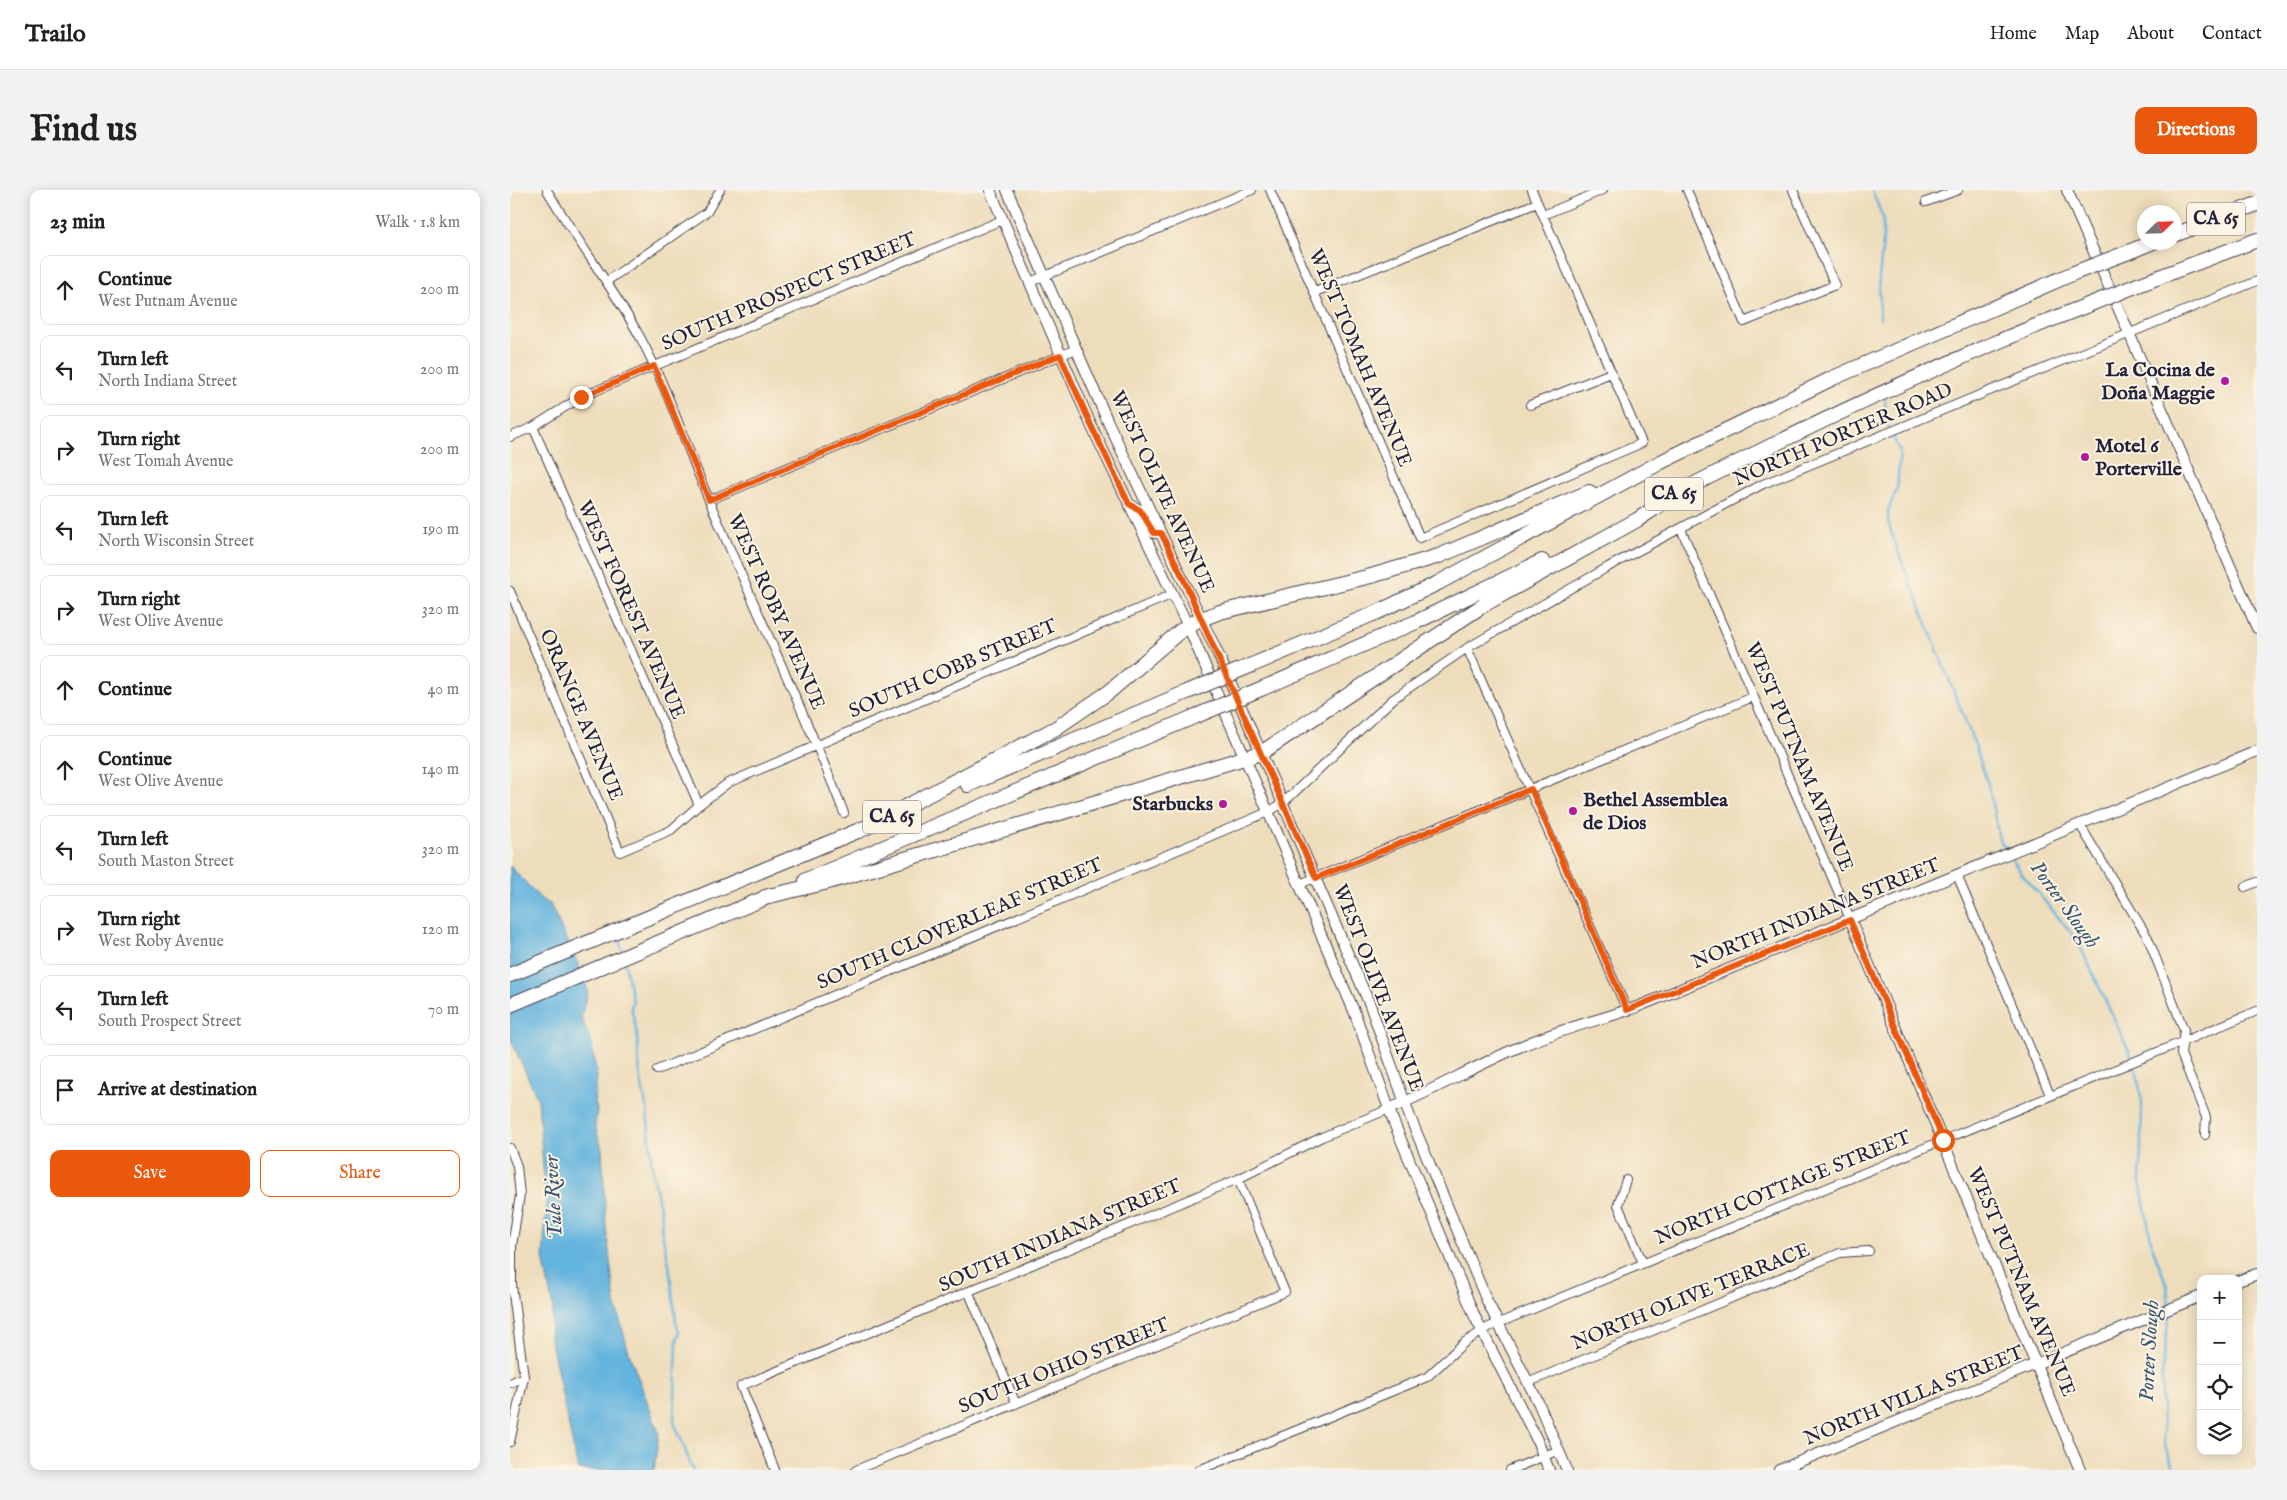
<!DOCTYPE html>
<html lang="en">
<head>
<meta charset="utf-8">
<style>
	:root { --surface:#fff; --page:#f2f2f2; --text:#202124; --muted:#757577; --line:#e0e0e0; --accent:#ea580c }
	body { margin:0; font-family:"IM FELL English",serif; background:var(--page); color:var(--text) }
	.controls { position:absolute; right:15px; bottom:15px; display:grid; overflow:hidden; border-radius:10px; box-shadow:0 2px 12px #0003 }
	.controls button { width:45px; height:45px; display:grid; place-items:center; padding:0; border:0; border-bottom:1px solid var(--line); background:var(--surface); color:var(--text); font:25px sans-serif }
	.compass { position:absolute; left:1627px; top:15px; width:45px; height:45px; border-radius:50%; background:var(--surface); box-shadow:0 2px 12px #0003; rotate:67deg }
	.stop { position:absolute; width:15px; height:15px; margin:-11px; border:4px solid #ea580c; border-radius:50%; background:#fff }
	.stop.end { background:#ea580c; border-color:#fff; box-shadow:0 1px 5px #0008 }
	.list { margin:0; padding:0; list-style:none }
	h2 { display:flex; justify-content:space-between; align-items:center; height:65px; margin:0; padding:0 20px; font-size:21px }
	h2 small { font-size:16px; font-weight:400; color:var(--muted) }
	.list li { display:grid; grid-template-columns:32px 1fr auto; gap:15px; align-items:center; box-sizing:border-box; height:70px; margin:0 10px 10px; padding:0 10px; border:1px solid var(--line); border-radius:10px }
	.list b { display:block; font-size:19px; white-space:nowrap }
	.list p { margin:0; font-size:16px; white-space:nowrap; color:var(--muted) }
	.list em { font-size:16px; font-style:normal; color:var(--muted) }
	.actions { display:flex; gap:10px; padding:15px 20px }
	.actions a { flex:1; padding:11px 0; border:1px solid var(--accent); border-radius:10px; text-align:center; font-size:18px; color:var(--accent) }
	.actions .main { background:var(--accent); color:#fff }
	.icon { flex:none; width:28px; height:28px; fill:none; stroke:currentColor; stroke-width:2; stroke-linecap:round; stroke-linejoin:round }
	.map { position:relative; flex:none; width:1747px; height:1280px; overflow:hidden; border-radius:10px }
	header { display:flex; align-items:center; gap:30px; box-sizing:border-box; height:70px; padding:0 25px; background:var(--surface); border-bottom:1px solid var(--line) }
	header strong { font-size:24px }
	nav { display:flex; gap:28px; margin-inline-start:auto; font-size:18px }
	.intro { display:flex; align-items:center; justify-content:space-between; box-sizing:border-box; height:120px; padding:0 30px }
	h1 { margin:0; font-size:35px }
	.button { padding:12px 22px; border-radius:10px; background:var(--accent); color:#fff; font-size:18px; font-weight:700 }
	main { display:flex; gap:30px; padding:0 30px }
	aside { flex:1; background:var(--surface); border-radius:10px; box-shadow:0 2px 12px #0003 }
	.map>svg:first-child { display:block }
</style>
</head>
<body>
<header>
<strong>Trailo</strong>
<nav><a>Home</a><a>Map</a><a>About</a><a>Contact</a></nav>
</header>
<div class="intro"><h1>Find us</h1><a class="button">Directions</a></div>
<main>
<aside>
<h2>23 min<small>Walk · 1.8 km</small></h2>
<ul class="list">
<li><svg class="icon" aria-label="ahead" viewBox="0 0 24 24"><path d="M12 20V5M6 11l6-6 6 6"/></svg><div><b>Continue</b><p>West Putnam Avenue</p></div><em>200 m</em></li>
<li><svg class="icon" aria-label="left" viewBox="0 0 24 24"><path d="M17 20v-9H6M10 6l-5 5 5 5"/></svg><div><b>Turn left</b><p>North Indiana Street</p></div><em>200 m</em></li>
<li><svg class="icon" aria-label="right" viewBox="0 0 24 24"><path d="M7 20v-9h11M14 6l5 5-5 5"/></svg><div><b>Turn right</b><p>West Tomah Avenue</p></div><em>200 m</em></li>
<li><svg class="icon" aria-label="left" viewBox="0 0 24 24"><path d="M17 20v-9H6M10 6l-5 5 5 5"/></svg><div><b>Turn left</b><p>North Wisconsin Street</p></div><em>190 m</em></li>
<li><svg class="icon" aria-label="right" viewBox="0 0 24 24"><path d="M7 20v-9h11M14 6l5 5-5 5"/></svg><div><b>Turn right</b><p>West Olive Avenue</p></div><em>320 m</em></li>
<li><svg class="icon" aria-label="ahead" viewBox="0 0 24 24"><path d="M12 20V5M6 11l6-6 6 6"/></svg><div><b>Continue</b></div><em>40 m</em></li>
<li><svg class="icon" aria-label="ahead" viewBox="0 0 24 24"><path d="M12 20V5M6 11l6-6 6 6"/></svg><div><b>Continue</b><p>West Olive Avenue</p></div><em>140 m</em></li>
<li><svg class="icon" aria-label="left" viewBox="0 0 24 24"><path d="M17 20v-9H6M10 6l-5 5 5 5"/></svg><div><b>Turn left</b><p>South Maston Street</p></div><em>320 m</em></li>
<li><svg class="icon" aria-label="right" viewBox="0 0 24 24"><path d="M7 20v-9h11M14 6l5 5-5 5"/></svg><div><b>Turn right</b><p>West Roby Avenue</p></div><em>120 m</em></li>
<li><svg class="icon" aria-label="left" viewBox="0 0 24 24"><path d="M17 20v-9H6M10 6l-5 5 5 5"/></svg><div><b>Turn left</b><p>South Prospect Street</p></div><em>70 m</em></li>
<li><svg class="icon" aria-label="arrive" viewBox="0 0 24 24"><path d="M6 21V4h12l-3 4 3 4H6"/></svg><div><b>Arrive at destination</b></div></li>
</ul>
<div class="actions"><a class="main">Save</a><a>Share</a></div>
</aside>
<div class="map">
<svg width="1747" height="1280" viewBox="0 0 1747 1280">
	<rect width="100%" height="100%" fill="#fcf5e5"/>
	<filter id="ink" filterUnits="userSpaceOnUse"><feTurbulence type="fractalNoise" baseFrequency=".02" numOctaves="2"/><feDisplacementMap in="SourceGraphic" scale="10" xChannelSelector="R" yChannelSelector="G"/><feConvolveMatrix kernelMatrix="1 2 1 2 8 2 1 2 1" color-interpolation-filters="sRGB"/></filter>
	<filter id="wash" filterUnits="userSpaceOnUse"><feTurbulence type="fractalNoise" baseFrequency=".0096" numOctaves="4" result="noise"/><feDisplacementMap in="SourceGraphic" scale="20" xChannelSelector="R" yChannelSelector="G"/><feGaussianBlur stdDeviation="1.12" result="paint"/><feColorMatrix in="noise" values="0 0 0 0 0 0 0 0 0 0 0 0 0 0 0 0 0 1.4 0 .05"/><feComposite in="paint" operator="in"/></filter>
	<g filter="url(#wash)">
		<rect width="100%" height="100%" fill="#edb"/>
		<path fill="#63b4de" stroke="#426b8c" d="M0 676 31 709 40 714 71 780 78 801 71 827 81 851 87 887 84 908 87 920 85 936 92 959 96 1035 105 1113 120 1166 149 1243 144 1280H68L40 1147 43 1118 33 1068 36 1017 28 910 0 848Z"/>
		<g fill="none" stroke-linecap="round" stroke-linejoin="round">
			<path stroke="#63b4de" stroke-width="2.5" d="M1362 0 1373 28V51L1369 88 1370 128
				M1375 210 1377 234 1390 262 1387 299 1378 320V331L1384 351 1465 555 1479 598 1489 649 1497 661
				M1500 666 1512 684 1559 740 1570 756 1620 863 1627 883 1632 913 1630 991 1642 1056 1657 1096 1659 1116
				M109 747 112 761
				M115 774 123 811 121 817 127 844 130 885 137 920 143 985 152 1028 151 1038 159 1075 166 1132 169 1142 167 1151 164 1232 183 1280
				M1659 1124 1652 1184V1214L1654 1252 1664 1280"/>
		</g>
	</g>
	<g filter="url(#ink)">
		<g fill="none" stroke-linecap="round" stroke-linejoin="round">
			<g stroke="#413e4e" stroke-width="10">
				<path id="street" d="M37 0C66 50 102 96 130 147 158 199 176 256 199 310 243 415 293 517 334 623
					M760 0 910 348 1132 253 1022 0
					M1177 0 1234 132 1325 95 1283 0
					M1416 12 1448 0
					M1033 25 1093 0
					M97 91 197 22 210 0
					M520 92 742 0
					M805 102 1027 13
					M1020 215 1101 183
					M23 237 189 615
					M0 247 23 237 71 207 492 30
					M199 310 566 159
					M1171 339 1340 729
					M0 401 110 662 161 640 189 615 218 593 663 404
					M957 458 1117 820
					M1570 635 1638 748 1674 840 1671 864 1696 927 1695 945
					M1447 685 1540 905
					M790 694 1243 507
					M1735 697 1747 692
					M147 880 758 622 773 613 883 509 957 458 1098 377 1253 294 1747 91
					M0 958 7 976 10 1005 2 1056V1096L14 1187 0 1252
					M1116 990 1108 1015 1133 1073
					M459 1103 506 1214
					M0 1193 14 1187
					M1017 1193 1330 1063 1359 1061
					M265 1280 231 1196 728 989 812 947 879 919
					M346 1280 775 1102 728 989
					M689 1280 917 1187 955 1152 979 1137 1747 821
					M1000 1280 1049 1260"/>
			</g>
			<g stroke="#413e4e" stroke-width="12">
				<path id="secondary" d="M480 0 581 235 678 436 844 821 884 933 965 1127 1027 1250 1039 1280
					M497 0 598 232 710 468 860 815 900 927 977 1111 1028 1212 1057 1280
					M1557 0 1747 438
					M619 314 630 320 644 343H651
					M1340 729 1570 1280
					M879 919C925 900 968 874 1014 855 1051 839 1090 830 1127 817L1747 561
					M1728 1091 1747 1084
					M1269 1280 1691 1106"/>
			</g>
			<g stroke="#413e4e" stroke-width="16">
				<path id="highway" d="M1664 45 1747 14
					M1616 63 1643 52
					M1628 95 1747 50
					M1165 304C1300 235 1437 170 1578 115
					M742 475 870 421 928 393 1151 272 1323 188 1564 83
					M753 498 906 432 1032 371
					M458 595 677 502
					M349 641 546 538 599 502 669 442 686 431 710 422 861 386 929 366 1079 302
					M296 690 686 526
					M255 707 318 692 751 563 975 414 1127 330 1172 300
					M0 785 357 637
					M0 815 262 705"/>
			</g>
			<use href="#street" stroke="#fff" stroke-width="8"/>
			<use href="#secondary" stroke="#fff" stroke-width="10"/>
			<use href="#highway" stroke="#fff" stroke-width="14"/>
			<g stroke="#413e4e" stroke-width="16" stroke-linecap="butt">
				<path id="highway-bridge" d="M1564 83 1616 63
					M1578 115 1628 95
					M677 502 742 475
					M686 526 753 498"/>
			</g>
			<use href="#highway-bridge" stroke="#fff" stroke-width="14"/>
		</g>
	</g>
	<g fill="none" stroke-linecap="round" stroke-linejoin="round" filter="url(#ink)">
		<path stroke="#ea580c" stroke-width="6" d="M71 207 144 176 199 310 550 165 581 235 619 314 630 320 644 343H651L673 388 806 688 1021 599 1117 820 1340 730 1433 950"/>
	</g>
	<g fill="#b5179e" stroke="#fcf5e5" stroke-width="2">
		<circle cx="1715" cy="191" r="5"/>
		<circle cx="1575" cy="267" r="5"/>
		<circle cx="713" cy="614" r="5"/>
		<circle cx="1063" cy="621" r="5"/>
	</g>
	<g text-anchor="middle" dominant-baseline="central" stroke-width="4" stroke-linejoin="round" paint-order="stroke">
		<g fill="#fcf5e5" stroke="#63616e" stroke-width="1">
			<rect x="1677" y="12.5" width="58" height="33" rx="4"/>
			<rect x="1135" y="287.5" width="58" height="33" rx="4"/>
			<rect x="353" y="610.5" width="58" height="33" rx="4"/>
		</g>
		<g font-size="19" font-weight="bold" fill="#22223b">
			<text x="1706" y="29">CA 65</text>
			<text x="1164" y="304">CA 65</text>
			<text x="382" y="627">CA 65</text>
		</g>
		<g font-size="20" fill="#22223b" stroke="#fcf5e5">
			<text transform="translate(279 102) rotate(-23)">SOUTH PROSPECT STREET</text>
			<text transform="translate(850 168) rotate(67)">WEST TOMAH AVENUE</text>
			<text transform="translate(1333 245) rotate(-23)">NORTH PORTER ROAD</text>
			<text transform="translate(652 302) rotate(65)">WEST OLIVE AVENUE</text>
			<text transform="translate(121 420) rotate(66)">WEST FOREST AVENUE</text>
			<text transform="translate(266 422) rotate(66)">WEST ROBY AVENUE</text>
			<text transform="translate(443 479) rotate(-23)">SOUTH COBB STREET</text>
			<text transform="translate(71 525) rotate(67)">ORANGE AVENUE</text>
			<text transform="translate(1289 567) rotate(67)">WEST PUTNAM AVENUE</text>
			<text transform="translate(1306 724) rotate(-22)">NORTH INDIANA STREET</text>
			<text transform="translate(450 734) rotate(-23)">SOUTH CLOVERLEAF STREET</text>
			<text transform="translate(868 798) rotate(69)">WEST OLIVE AVENUE</text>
			<text transform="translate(1273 998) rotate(-22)">NORTH COTTAGE STREET</text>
			<text transform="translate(550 1046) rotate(-23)">SOUTH INDIANA STREET</text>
			<text transform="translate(1511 1092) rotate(67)">WEST PUTNAM AVENUE</text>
			<text transform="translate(1181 1107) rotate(-22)">NORTH OLIVE TERRACE</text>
			<text transform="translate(554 1176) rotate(-22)">SOUTH OHIO STREET</text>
			<text transform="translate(1404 1206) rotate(-22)">NORTH VILLA STREET</text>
		</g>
		<g font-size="20" font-weight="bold" fill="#22223b" stroke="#fcf5e5" text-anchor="end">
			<text x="1705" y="180">La Cocina de<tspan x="1705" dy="23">Doña Maggie</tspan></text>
			<text x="1585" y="256" text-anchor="start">Motel 6<tspan x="1585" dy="23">Porterville</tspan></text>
			<text x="1073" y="610" text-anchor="start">Bethel Assemblea<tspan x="1073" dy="23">de Dios</tspan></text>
			<text x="703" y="614">Starbucks</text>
		</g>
		<g font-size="21" font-style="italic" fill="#395574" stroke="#fcf5e5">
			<text transform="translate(1554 715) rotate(54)">Porter Slough</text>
			<text transform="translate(44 1007) rotate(-93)">Tule River</text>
			<text transform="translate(1640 1161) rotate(-87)">Porter Slough</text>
		</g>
	</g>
</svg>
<div class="controls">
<button>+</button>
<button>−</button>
<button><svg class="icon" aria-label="locate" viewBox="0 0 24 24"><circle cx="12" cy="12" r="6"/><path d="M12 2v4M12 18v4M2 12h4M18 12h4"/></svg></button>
<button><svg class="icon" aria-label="layers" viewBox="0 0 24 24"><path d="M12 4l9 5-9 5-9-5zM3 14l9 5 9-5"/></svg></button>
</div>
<svg class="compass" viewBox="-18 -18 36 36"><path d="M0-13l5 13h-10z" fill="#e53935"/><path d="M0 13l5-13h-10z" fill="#757577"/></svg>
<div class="stop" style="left:1433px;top:950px"></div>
<div class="stop end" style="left:71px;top:207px"></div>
</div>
</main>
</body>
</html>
